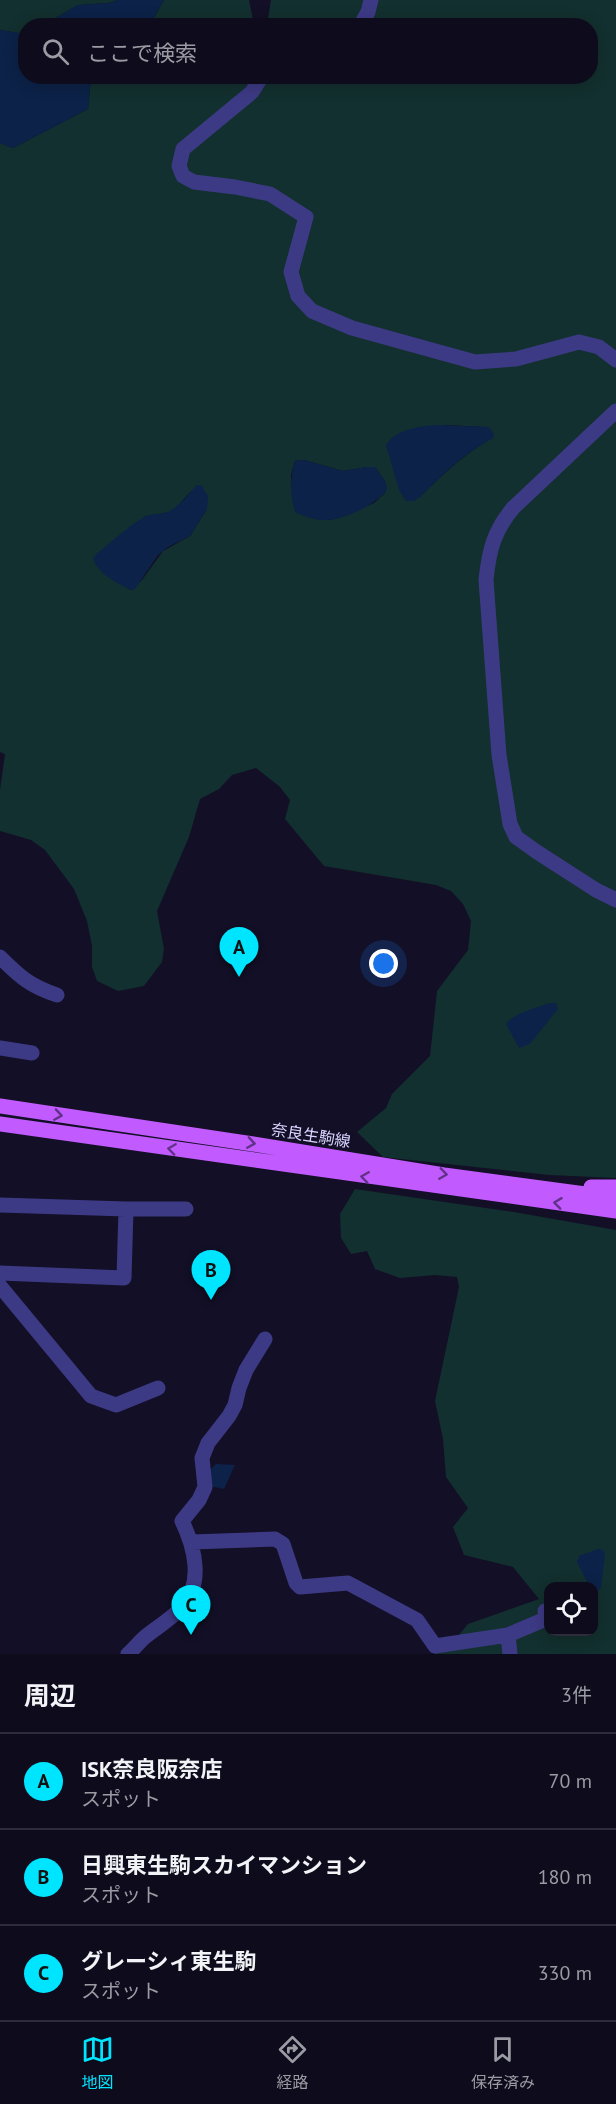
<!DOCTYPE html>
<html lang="ja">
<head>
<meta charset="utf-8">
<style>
	:root { --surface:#0e0b1c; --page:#171425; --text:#f1f3f6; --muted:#9b9ba3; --line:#2e2b3b; --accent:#00e5ff }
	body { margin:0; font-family:"PT Sans","Noto Sans JP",sans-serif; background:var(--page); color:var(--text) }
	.controls { position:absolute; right:18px; bottom:18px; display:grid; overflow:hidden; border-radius:12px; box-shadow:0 3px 15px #0003 }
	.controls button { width:54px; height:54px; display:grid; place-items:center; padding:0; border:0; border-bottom:2px solid var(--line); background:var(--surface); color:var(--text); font:30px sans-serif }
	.you { position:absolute; left:384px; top:964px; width:21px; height:21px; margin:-15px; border:4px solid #fff; border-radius:50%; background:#1a73e8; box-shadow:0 0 0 9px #1a73e833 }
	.badge { display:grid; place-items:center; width:39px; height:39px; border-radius:50%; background:var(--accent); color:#111; font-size:20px; font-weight:700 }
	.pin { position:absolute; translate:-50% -50px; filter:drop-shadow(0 2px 3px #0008) }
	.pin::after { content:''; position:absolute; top:32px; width:21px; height:18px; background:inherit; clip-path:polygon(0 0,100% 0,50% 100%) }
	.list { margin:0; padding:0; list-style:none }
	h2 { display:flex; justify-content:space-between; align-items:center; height:78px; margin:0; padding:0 24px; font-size:26px }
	h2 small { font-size:20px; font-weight:400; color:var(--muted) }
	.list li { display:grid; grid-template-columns:39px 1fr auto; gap:18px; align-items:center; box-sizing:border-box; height:96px; padding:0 24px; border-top:2px solid var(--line) }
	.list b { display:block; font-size:22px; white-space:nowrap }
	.list p { margin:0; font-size:20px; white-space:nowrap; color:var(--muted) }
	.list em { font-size:20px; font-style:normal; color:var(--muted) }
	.icon { flex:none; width:33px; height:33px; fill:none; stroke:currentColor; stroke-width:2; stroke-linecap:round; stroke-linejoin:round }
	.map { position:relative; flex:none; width:616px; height:1654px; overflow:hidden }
	.search { position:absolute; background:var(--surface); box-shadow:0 3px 15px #0003; left:18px; right:18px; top:18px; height:66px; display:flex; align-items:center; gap:15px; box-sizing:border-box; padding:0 21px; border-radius:24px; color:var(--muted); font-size:22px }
	.sheet { height:366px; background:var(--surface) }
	nav { display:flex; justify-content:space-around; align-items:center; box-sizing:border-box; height:84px; border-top:2px solid var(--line); background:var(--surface); font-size:16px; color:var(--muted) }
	nav a { display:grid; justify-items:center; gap:3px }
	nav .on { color:var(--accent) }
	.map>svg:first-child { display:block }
</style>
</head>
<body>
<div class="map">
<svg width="616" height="1654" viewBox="0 0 616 1654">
	<rect width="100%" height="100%" fill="#130f26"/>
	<path fill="#12302f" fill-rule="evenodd" d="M0 0H118L109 3 78 5 44 25 26 26 25 34 0 30Z
		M164 0H249L254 25 149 26Z
		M271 0H616V1178L549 1175 383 1157 357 1132 386 1108 392 1094 430 1056 437 991 468 950 471 921 463 904 451 891 436 885 324 866 285 819 290 800 280 787 256 768 232 775 219 789 200 799 189 837 157 911 164 949 162 962 144 986 118 991 97 981 92 967V946L87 921 74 889 45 850 31 840 0 831V790L5 754 0 752V143L13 148 88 109 91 77 590 76V26L267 25ZM447 425 483 427 492 438C464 454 443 474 420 497L404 498 386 445ZM304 460 343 471 367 467H375L386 483 385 493 374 503 339 518 328 520 305 516 293 504 291 475 295 461ZM191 491 207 509 190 536 163 551 142 580 131 590 109 577 122 534 146 516 167 513 175 509Z
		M355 1189 514 1212 616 1230V1654H433L449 1647 468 1624 539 1599 513 1567 464 1555 453 1527 468 1508 446 1477 443 1439 435 1401 459 1287 457 1277 435 1275 400 1278 375 1269 367 1251 351 1254 341 1238 340 1214ZM548 1586H594V1632H548Z"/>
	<path fill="#0c2248" d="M118 0H164L149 25H44L78 5 109 3Z
		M0 30 25 34 26 76 91 77 88 109 13 148 0 143Z
		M438 425 489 427 494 434 493 438C464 453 443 474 420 497L414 501H406L399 490 386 445C396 429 420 426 438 425Z
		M304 460 343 471 367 467H375L386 483 387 490C376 504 347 519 328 520 316 521 306 517 295 512 290 495 290 477 295 461Z
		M197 485H201L208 496 207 509 190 536 168 547 158 555 135 589 131 590C118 584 97 573 93 558 99 551 138 519 146 516 155 513 165 515 173 509 182 503 189 493 197 485Z
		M550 1003H556L558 1009 530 1044 519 1048 506 1024C516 1012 536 1008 550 1003Z
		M216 1464 235 1465 224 1489 209 1486 210 1470Z
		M598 1549 603 1550 605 1554 601 1588 597 1592 587 1582 577 1562 579 1556Z"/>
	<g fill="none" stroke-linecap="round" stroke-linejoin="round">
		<path stroke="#3d3a85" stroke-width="15" d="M360 26 368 12 371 0
			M262 76 252 92 183 149 179 166 183 176 194 182 235 187 270 194 306 217 291 272 298 296 312 311 352 328 475 362 516 359 579 342 599 347 616 360
			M616 411 513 508C494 531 489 550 486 580L499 755 510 824 516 837 537 852 596 890 616 900
			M0 957C20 977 30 986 57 995
			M0 1048 32 1053
			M0 1205 126 1209H186
			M0 1273 124 1278 126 1209
			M0 1286 91 1396 116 1405 158 1388
			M192 1542 275 1539 283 1544 296 1583 300 1587 348 1583 417 1620 435 1646 508 1635 548 1618 545 1611
			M508 1635 510 1654
			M128 1654C134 1649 139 1642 145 1637 157 1627 170 1620 181 1608 204 1584 195 1548 182 1521L199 1500 205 1487 202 1458 208 1443 229 1416 235 1405 239 1388 246 1370 265 1339"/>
		<path stroke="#c25bff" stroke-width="15" d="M0 1106 253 1144 444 1175 616 1198
			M0 1124 616 1211
			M591 1187H616"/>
	</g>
	<defs><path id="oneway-chevron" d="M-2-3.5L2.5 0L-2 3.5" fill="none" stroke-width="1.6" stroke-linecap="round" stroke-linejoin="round" transform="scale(1.5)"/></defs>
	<g stroke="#623188">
		<use href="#oneway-chevron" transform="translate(58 1115) rotate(9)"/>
		<use href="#oneway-chevron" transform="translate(251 1143) rotate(9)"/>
		<use href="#oneway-chevron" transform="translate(172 1149) rotate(-172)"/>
		<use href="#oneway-chevron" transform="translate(443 1174) rotate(8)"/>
		<use href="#oneway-chevron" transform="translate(365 1177) rotate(-172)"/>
		<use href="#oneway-chevron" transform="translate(558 1203) rotate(-173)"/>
	</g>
	<g text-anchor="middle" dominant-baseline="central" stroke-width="4.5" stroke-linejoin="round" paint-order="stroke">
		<g font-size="16" fill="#d9d4ff" stroke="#130f26">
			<text transform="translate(311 1135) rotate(9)">奈良生駒線</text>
		</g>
	</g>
</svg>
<div class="controls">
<button><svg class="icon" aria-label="locate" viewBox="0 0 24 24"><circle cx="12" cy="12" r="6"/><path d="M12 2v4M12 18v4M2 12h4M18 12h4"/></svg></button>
</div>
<div class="you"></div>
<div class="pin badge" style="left:239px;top:977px">A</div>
<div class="pin badge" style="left:211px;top:1300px">B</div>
<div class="pin badge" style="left:191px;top:1635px">C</div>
<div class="search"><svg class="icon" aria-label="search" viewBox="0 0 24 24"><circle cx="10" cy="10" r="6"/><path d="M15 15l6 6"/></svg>ここで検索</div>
</div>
<section class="sheet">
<h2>周辺<small>3件</small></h2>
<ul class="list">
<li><span class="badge">A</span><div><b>ISK奈良阪奈店</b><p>スポット</p></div><em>70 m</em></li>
<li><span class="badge">B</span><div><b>日興東生駒スカイマンション</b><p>スポット</p></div><em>180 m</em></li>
<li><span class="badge">C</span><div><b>グレーシィ東生駒</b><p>スポット</p></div><em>330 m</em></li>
</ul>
</section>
<nav>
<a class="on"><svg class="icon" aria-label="map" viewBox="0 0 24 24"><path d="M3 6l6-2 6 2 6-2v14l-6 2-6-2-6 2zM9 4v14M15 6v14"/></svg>地図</a>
<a><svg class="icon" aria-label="directions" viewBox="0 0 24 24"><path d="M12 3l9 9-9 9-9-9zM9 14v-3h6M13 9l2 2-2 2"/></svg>経路</a>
<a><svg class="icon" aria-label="saved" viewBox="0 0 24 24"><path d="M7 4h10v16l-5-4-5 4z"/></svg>保存済み</a>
</nav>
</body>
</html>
